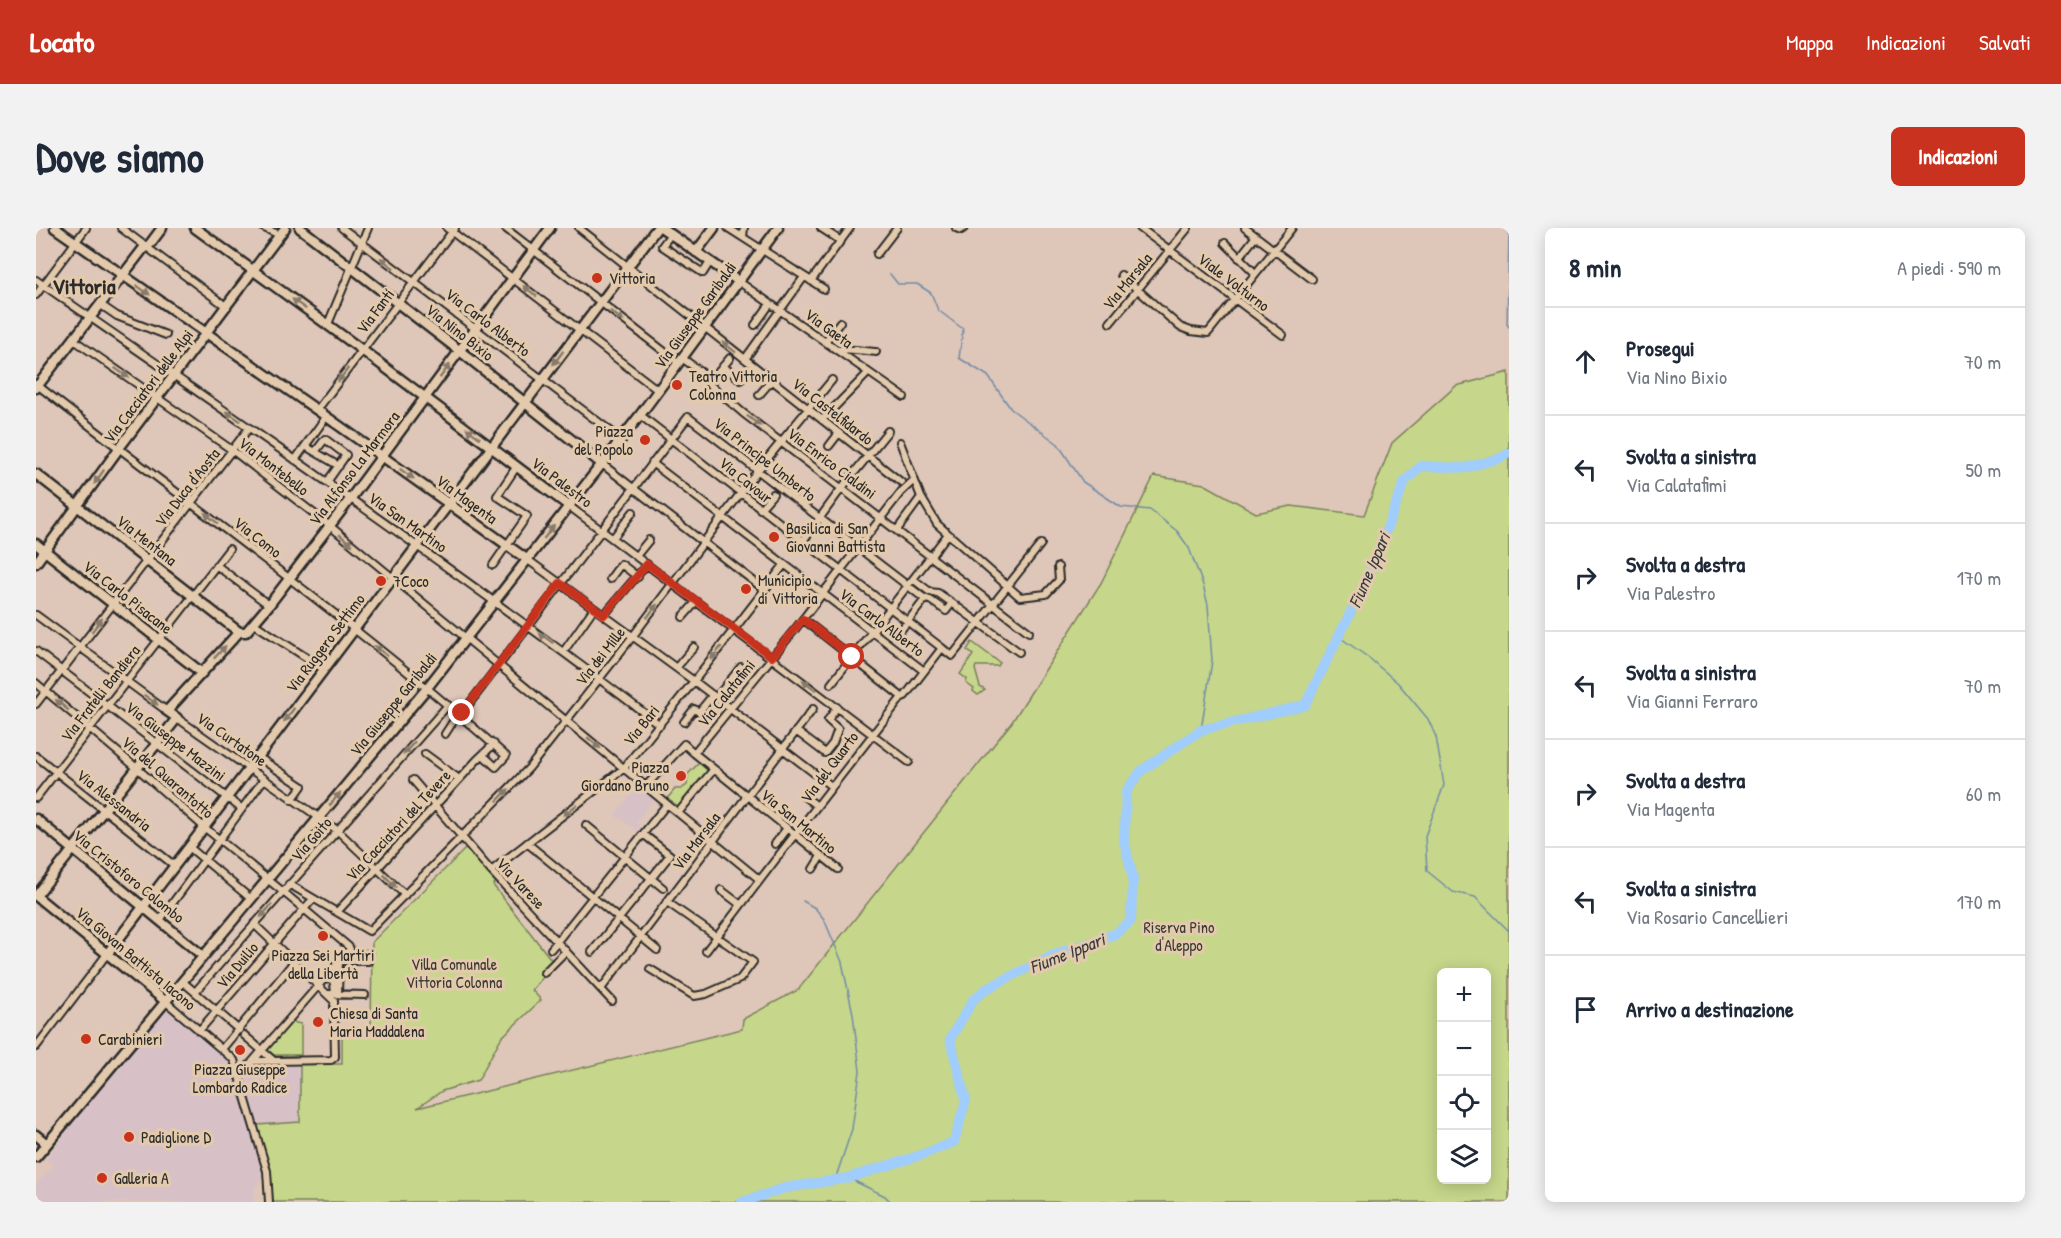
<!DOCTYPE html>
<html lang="it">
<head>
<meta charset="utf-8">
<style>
	:root { --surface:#fff; --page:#f2f2f3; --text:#1f2937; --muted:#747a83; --line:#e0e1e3; --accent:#c8321e }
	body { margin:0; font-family:"Patrick Hand",sans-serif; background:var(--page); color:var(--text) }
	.controls { position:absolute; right:18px; bottom:18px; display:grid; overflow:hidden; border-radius:9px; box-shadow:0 3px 15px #0003 }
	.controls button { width:54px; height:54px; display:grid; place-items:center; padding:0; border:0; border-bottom:2px solid var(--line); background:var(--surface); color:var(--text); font:30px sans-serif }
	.stop { position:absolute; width:18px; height:18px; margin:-14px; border:4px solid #c8321e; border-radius:50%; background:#fff }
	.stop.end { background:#c8321e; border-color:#fff; box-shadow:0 2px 6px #0008 }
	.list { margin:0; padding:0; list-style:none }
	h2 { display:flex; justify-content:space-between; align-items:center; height:78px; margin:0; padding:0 24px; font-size:26px }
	h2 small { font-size:20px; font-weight:400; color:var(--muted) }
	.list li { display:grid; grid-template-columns:39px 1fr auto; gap:18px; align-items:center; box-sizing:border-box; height:108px; padding:0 24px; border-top:2px solid var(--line) }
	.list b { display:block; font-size:22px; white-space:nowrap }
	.list p { margin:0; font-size:20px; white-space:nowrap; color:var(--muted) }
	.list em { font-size:20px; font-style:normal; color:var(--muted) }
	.icon { flex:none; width:33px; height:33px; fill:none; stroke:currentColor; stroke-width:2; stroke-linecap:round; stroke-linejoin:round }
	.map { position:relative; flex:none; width:1473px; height:974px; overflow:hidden; border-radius:9px }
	header { display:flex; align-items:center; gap:36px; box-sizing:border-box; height:84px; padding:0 30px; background:var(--accent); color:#fff }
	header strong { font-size:28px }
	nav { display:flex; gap:33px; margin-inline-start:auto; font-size:21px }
	.intro { display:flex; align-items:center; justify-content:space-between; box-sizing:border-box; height:144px; padding:0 36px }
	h1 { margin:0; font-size:42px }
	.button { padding:15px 27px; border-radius:9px; background:var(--accent); color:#fff; font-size:21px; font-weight:700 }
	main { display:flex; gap:36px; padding:0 36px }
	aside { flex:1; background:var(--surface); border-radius:9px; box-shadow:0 3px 15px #0003 }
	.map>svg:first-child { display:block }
</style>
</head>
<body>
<header>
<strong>Locato</strong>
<nav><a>Mappa</a><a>Indicazioni</a><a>Salvati</a></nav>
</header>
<div class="intro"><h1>Dove siamo</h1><a class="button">Indicazioni</a></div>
<main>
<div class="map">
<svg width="1473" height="974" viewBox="0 0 1473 974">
	<rect width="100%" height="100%" fill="#dec6b8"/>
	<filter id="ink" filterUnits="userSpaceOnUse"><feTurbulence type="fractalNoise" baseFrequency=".0167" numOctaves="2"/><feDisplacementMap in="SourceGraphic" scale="12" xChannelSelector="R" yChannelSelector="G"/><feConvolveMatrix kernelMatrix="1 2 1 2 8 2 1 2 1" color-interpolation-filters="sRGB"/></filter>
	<g filter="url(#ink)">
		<path fill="#d7c1c6" d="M603 557 619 570 603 590 600 595 605 599 602 603 579 587Z
			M128 779 194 834 228 945 218 962V974H0V957L17 937 10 931 25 912 22 909Z
			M264 836 265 894 221 897 207 849 223 837Z"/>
		<path fill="#c6d68a" stroke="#78805a" stroke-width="1.5" fill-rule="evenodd" d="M1473 144V974H237L235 949 221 897 264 894V836H306V803L335 805 336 714 430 620 461 653 457 657 517 734 504 746 507 749 496 762 505 772 465 810 442 852 406 863 381 880 706 801 707 791 762 762 976 494 1065 355 1118 248 1168 256 1220 285 1255 278 1328 287 1356 215 1420 158ZM1406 744H1450V952H1406Z
			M936 414 964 435 962 438H940L939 441 944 459 949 462 942 467 937 463 938 461 930 455 931 451 924 446 937 427 931 422Z
			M663 535 672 543 641 580 630 572 639 561H645L651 557 652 546Z
			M256 792 260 795 265 796V827H238L231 821Z"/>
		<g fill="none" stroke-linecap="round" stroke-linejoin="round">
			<path stroke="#718ca8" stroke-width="1.5" d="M1473 7 1471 96 1473 99
				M854 46 862 56H881L895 65 902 82 927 101 923 130 952 148 975 181 1022 216 1047 254 1085 279 1114 282 1141 303 1153 320 1167 357 1172 377 1176 433 1165 502
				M1302 408 1333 430 1362 455 1392 491 1400 509 1408 557 1389 608 1391 643 1417 664 1439 669 1473 703
				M767 673 779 680 788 691 806 734 817 786 824 843 816 901 799 952
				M812 950 849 968 855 974"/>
			<path stroke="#a0cdfb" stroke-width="10" d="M706 974 749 960 812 950 885 927 918 914 930 872 914 811 937 772 950 761 1019 726 1079 706 1095 693 1097 650 1088 612 1090 564 1105 543 1165 502 1269 477 1333 347 1369 253 1385 238 1429 240 1464 230 1473 225"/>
			<g stroke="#2b2b2b" stroke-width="10">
				<path id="street" d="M85 0 191 79
					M228 0 244 7
					M306 0 585 211
					M411 0 623 163
					M469 0 643 135
					M543 0 865 254
					M692 0 788 61
					M785 0 805 13
					M920 0 925 2 928 0
					M1104 0 1247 107
					M1209 0 1276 51
					M635 6 626 18 667 45 674 34
					M707 9 708 0
					M1189 15 1219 45
					M841 26 861 0
					M1203 30 1220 8
					M1085 47 1144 99 1155 103 1172 105 1256 0
					M0 52C210 197 421 342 624 497
					M702 53 868 169
					M775 53 814 0
					M0 67 50 0
					M65 77 81 88 130 107
					M1074 95 1152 0
					M292 96 332 0
					M719 97 734 76
					M38 112 196 222 294 298 631 576
					M789 114 804 94
					M800 122C805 120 831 123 840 124
					M646 130 676 152 673 156 707 185 993 404
					M709 131 768 49
					M687 138 705 152
					M676 152 694 130
					M0 156C157 280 321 395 470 528L460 539 448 528
					M723 167 736 152
					M281 182 419 0
					M604 187 906 420
					M786 192 832 145
					M864 214 885 269 901 296 984 369 1010 366 1023 352 1022 339
					M269 218 303 238
					M793 218 803 205
					M279 224 289 211 310 227 291 254
					M259 232 290 189
					M616 235 888 443
					M566 236 729 362
					M533 278 873 534
					M724 281 737 266
					M861 302 885 269
					M577 310 597 284
					M767 313 805 261 852 203
					M600 328 613 312
					M492 332 658 453 795 558
					M180 337 233 377
					M457 337 491 288 461 268 481 238
					M574 351 585 336 602 349
					M877 351 894 364 902 365 916 375 983 424
					M0 387 131 483
					M568 387 611 336
					M647 389 660 374
					M767 391 866 469
					M217 395 288 441
					M861 407 890 370
					M0 423 206 581
					M528 423 558 380
					M640 440 658 419
					M0 455 102 541 168 599 268 681 163 803
					M795 456 912 306
					M680 470 705 439
					M0 476 213 200
					M424 488 652 189 889 371 894 372 910 383 916 375
					M141 490 301 602 369 667
					M648 494 658 481 663 484 677 467
					M760 503 789 525 797 515 802 501 792 492 801 479
					M409 506 422 486
					M389 526 423 551
					M0 528 139 638
					M222 529 266 558 256 572
					M377 552 455 643 576 773
					M610 558 648 516 658 525
					M768 568 781 578
					M0 570 193 321
					M642 585 678 541
					M550 597 627 660
					M491 615 621 722
					M739 616 751 600
					M153 619 214 670
					M743 627 866 469 869 468 906 420 916 428 1005 316
					M777 641 785 628
					M802 641 658 525 760 400 865 264 878 252
					M455 643 588 540 658 453 748 337
					M253 656 333 703 493 540 597 408 722 242 796 152
					M685 662 705 677
					M301 684 441 532 458 516
					M124 692 228 551
					M515 721 631 576 724 652
					M670 723 740 631
					M556 724 634 627 607 606
					M304 733H332L333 726H310
					M614 741 658 768 670 766 704 751 717 734 631 674
					M508 745 530 723
					M293 746 298 755 299 766
					M146 753 203 802
					M565 761 777 481
					M159 764 412 477
					M293 766 329 767
					M302 766 303 734
					M129 773 198 832 231 943 233 974
					M208 807 238 833 295 832 299 829 298 773 218 696
					M0 819 71 726
					M186 821 257 735
					M217 833H238
					M204 848 314 721 313 719 268 681 277 671"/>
			</g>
			<g stroke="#2b2b2b" stroke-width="13">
				<path id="secondary" d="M19 0 281 182 492 332
					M159 0 326 122 533 278
					M264 0 424 123 566 236
					M626 0 702 53
					M660 24 678 0
					M0 160 107 21 114 16 126 0
					M0 246 203 404
					M0 316 166 445
					M0 335 84 219 249 0
					M0 591 167 728
					M0 668 141 490 131 483 203 404H210L233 377 315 270 514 0
					M0 668 129 773
					M71 726 222 529 621 0
					M0 907 11 916
					M0 929 391 460 604 187 742 0"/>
			</g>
			<use href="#street" stroke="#e4caac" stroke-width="6"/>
			<use href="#secondary" stroke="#e4caac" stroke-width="8"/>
		</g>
		<defs><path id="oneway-solid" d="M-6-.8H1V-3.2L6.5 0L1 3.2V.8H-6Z" transform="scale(1.5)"/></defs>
		<g fill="#887a6c">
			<use href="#oneway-solid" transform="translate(351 35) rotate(-142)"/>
			<use href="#oneway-solid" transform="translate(107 62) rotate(35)"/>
			<use href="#oneway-solid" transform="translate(494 63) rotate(-142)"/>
			<use href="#oneway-solid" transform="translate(263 76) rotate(-144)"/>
			<use href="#oneway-solid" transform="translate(581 88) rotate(37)"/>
			<use href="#oneway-solid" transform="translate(693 119) rotate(-141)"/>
			<use href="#oneway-solid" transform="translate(522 130) rotate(127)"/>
			<use href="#oneway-solid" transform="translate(409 143) rotate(-53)"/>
			<use href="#oneway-solid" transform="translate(86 145) rotate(35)"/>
			<use href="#oneway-solid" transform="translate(307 147) rotate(127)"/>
			<use href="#oneway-solid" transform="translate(197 188) rotate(-146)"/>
			<use href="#oneway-solid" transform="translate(718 193) rotate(37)"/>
			<use href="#oneway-solid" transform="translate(437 205) rotate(-143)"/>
			<use href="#oneway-solid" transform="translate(371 246) rotate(35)"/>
			<use href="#oneway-solid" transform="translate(63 249) rotate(125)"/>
			<use href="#oneway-solid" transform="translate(175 290) rotate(-142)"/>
			<use href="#oneway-solid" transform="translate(513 304) rotate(-52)"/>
			<use href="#oneway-solid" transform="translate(310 312) rotate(40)"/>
			<use href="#oneway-solid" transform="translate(616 383) rotate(-53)"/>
			<use href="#oneway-solid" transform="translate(61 397) rotate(-52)"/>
			<use href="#oneway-solid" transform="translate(510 410) rotate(-144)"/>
			<use href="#oneway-solid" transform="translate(345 423) rotate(-142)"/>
			<use href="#oneway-solid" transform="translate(184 424) rotate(-47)"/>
			<use href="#oneway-solid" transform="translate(680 425) rotate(128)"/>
			<use href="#oneway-solid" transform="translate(773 457) rotate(-143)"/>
			<use href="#oneway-solid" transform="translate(115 472) rotate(36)"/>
			<use href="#oneway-solid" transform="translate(26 477) rotate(-140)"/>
			<use href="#oneway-solid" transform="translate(253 487) rotate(127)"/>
			<use href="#oneway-solid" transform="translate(558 515) rotate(40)"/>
			<use href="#oneway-solid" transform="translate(373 520) rotate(132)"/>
			<use href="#oneway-solid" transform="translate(467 567) rotate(-46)"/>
			<use href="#oneway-solid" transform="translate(299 571) rotate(-50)"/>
			<use href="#oneway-solid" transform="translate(534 582) rotate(142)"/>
			<use href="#oneway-solid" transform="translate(354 653) rotate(45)"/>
			<use href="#oneway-solid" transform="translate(230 683) rotate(131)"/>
		</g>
	</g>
	<g fill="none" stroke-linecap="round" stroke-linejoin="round" filter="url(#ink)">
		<path stroke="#c8321e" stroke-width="8" d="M426 485 524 355 568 387 611 336 736 429 767 391 816 429"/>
	</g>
	<g fill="#c8321e" stroke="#e4caac" stroke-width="2">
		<circle cx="561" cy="50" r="6"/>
		<circle cx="641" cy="157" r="6"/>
		<circle cx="609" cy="212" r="6"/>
		<circle cx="738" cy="309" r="6"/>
		<circle cx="345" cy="353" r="6"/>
		<circle cx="710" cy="361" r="6"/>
		<circle cx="645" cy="548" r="6"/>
		<circle cx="287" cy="708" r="6"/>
		<circle cx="282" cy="794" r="6"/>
		<circle cx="50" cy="811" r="6"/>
		<circle cx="204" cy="822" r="6"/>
		<circle cx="93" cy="909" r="6"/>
		<circle cx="66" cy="950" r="6"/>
	</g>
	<g text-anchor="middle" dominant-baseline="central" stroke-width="6" stroke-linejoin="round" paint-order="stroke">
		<g font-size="16" fill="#2b2b2b" stroke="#e4caac" text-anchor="start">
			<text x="573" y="50">Vittoria</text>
			<text x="653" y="148">Teatro Vittoria<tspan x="653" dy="18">Colonna</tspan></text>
			<text x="597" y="203" text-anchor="end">Piazza<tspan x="597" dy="18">del Popolo</tspan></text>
			<text x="750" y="300">Basilica di San<tspan x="750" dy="18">Giovanni Battista</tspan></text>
			<text x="722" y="352">Municipio<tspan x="722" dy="18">di Vittoria</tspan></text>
			<text x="357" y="353">7Coco</text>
			<text x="633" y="539" text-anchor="end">Piazza<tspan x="633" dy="18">Giordano Bruno</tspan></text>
			<text x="287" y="727" text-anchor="middle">Piazza Sei Martiri<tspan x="287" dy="18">della Libertà</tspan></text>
			<text x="294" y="785">Chiesa di Santa<tspan x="294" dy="18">Maria Maddalena</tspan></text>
			<text x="62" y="811">Carabinieri</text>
			<text x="204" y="841" text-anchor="middle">Piazza Giuseppe<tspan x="204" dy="18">Lombardo Radice</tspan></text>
			<text x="105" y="909">Padiglione D</text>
			<text x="78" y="950">Galleria A</text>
		</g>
		<g font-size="16" fill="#2b2b2b" stroke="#e4caac">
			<text transform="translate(1091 53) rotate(-51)">Via Marsala</text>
			<text transform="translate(1198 54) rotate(37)">Viale Volturno</text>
			<text transform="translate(339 83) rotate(-53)">Via Fanti</text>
			<text transform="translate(659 87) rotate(-54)">Via Giuseppe Garibaldi</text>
			<text transform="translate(452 94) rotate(37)">Via Carlo Alberto</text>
			<text transform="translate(793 100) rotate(36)">Via Gaeta</text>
			<text transform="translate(424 104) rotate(38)">Via Nino Bixio</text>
			<text transform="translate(112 158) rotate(-53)">Via Cacciatori delle Alpi</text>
			<text transform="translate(797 183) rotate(38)">Via Castelfidardo</text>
			<text transform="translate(729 231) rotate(38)">Via Principe Umberto</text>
			<text transform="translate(796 235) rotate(37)">Via Enrico Cialdini</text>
			<text transform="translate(238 238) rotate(38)">Via Montebello</text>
			<text transform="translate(318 240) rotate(-53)">Via Alfonso La Marmora</text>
			<text transform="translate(710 252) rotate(39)">Via Cavour</text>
			<text transform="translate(526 254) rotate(37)">Via Palestro</text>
			<text transform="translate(151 259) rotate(-52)">Via Duca d'Aosta</text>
			<text transform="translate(431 271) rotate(36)">Via Magenta</text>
			<text transform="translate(372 294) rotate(35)">Via San Martino</text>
			<text transform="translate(222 309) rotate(38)">Via Como</text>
			<text transform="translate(111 312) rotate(38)">Via Mentana</text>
			<text transform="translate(92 369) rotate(38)">Via Carlo Pisacane</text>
			<text transform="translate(846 394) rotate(37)">Via Carlo Alberto</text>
			<text transform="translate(289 415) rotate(-53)">Via Ruggero Settimo</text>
			<text transform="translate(564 428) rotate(-52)">Via dei Mille</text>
			<text transform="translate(64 465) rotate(-52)">Via Fratelli Bandiera</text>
			<text transform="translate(690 465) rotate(-51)">Via Calatafimi</text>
			<text transform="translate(357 476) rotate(-51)">Via Giuseppe Garibaldi</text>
			<text transform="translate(605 497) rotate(-51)">Via Bari</text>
			<text transform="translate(196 511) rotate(35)">Via Curtatone</text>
			<text transform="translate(140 513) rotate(37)">Via Giuseppe Mazzini</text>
			<text transform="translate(793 539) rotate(-53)">Via del Quarto</text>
			<text transform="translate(132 549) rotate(41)">Via del Quarantotto</text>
			<text transform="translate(78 572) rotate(38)">Via Alessandria</text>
			<text transform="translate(763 593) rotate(39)">Via San Martino</text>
			<text transform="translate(362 597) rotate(-47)">Via Cacciatori del Tevere</text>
			<text transform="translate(275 611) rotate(-49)">Via Goito</text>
			<text transform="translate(660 613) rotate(-53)">Via Marsala</text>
			<text transform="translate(93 648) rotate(39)">Via Cristoforo Colombo</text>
			<text transform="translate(485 655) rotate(47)">Via Varese</text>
			<text transform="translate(100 730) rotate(40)">Via Giovan Battista Iacono</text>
			<text transform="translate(201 737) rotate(-50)">Via Duilio</text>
		</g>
		<g font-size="16" fill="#3a3c34" stroke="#e4caac">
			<text x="1143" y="699">Riserva Pino<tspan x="1143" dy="18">d'Aleppo</tspan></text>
			<text x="418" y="736">Villa Comunale<tspan x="418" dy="18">Vittoria Colonna</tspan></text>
		</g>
		<g font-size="18" font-style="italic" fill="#373b40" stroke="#e4caac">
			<text transform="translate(1333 342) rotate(-67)">Fiume Ippari</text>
			<text transform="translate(1031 725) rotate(-22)">Fiume Ippari</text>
		</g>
		<g font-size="22" font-weight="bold" fill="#2b2b2b" stroke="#e4caac">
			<text x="48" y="58">Vittoria</text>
		</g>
	</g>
</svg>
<div class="controls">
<button>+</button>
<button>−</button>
<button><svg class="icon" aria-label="locate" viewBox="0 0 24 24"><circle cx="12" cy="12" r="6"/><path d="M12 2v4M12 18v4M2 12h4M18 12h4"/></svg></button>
<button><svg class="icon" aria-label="layers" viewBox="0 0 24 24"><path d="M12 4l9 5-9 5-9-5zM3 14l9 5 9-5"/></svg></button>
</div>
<div class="stop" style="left:816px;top:429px"></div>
<div class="stop end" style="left:426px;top:485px"></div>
</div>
<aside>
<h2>8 min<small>A piedi · 590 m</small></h2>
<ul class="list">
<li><svg class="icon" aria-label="ahead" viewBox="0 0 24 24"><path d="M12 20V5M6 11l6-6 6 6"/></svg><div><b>Prosegui</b><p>Via Nino Bixio</p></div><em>70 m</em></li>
<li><svg class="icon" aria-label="left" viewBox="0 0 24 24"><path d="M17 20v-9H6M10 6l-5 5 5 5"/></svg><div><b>Svolta a sinistra</b><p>Via Calatafimi</p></div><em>50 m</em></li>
<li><svg class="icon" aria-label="right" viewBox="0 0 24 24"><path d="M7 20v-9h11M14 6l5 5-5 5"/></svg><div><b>Svolta a destra</b><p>Via Palestro</p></div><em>170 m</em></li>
<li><svg class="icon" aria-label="left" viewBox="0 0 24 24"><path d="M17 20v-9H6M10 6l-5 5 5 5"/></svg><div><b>Svolta a sinistra</b><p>Via Gianni Ferraro</p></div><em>70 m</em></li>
<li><svg class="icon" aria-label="right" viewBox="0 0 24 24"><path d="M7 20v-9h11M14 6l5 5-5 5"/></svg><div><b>Svolta a destra</b><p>Via Magenta</p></div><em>60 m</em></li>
<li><svg class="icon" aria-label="left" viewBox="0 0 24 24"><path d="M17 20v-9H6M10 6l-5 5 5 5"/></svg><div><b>Svolta a sinistra</b><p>Via Rosario Cancellieri</p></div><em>170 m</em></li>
<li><svg class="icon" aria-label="arrive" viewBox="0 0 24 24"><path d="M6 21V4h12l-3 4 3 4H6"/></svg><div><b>Arrivo a destinazione</b></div></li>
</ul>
</aside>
</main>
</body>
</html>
